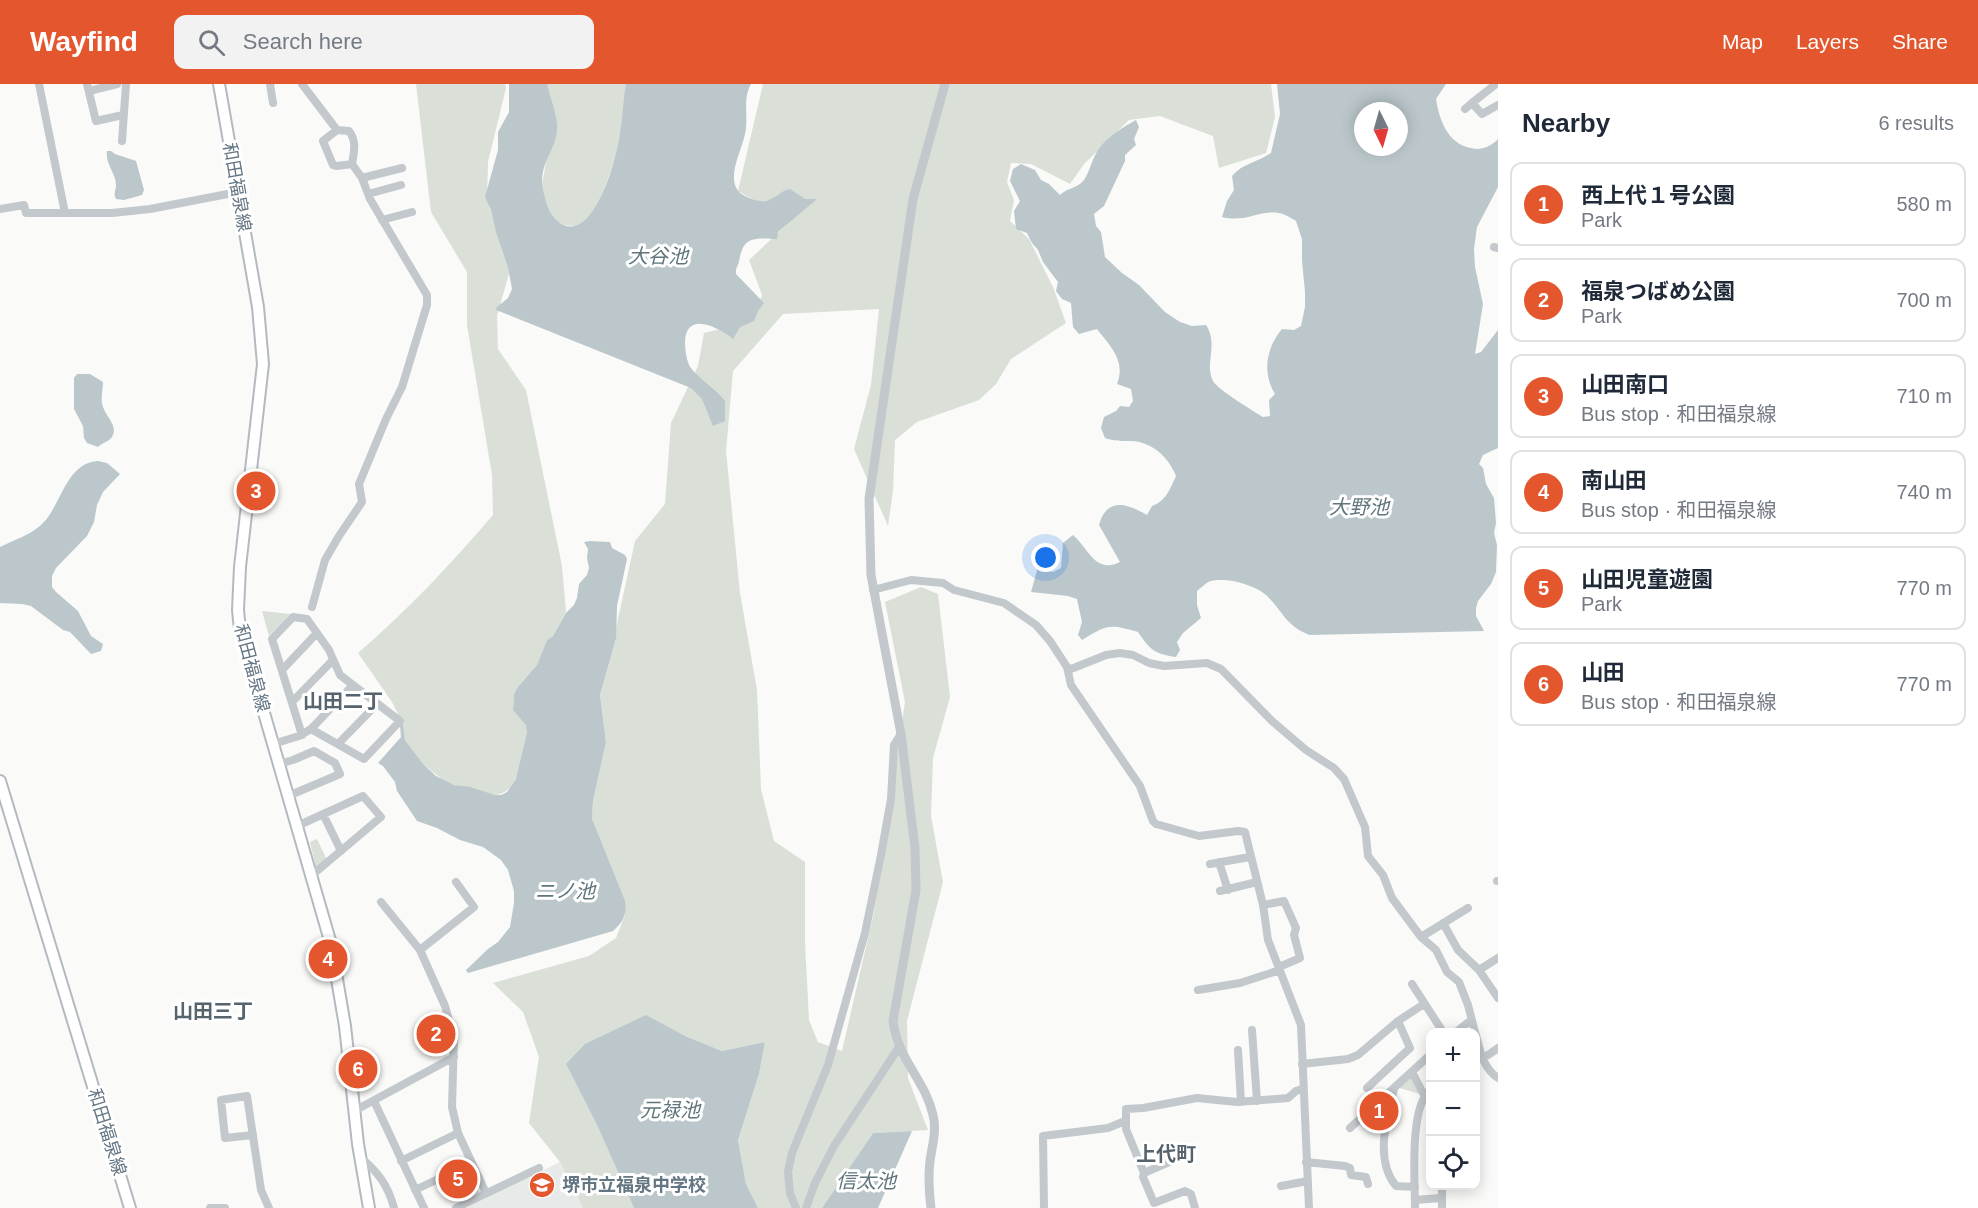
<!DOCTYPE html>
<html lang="en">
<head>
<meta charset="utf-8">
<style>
	:root { --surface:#fff; --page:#f2f2f3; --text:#1f2937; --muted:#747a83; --line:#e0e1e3; --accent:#e4572e }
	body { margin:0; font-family:Helvetica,"Noto Sans JP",sans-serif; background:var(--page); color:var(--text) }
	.controls { position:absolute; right:18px; bottom:18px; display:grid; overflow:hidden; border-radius:12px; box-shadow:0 3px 15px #0003 }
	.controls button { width:54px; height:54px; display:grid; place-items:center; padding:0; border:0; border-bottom:2px solid var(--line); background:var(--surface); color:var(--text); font:30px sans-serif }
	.compass { position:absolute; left:1354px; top:18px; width:54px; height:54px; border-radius:50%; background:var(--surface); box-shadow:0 3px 15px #0003; rotate:175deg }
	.you { position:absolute; left:1046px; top:474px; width:21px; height:21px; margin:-15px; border:4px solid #fff; border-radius:50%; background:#1a73e8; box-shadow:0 0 0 9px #1a73e833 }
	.badge { display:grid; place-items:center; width:39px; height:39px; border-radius:50%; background:var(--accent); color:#fff; font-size:20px; font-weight:700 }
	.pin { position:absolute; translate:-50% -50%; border:3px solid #fff; box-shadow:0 2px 6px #0006 }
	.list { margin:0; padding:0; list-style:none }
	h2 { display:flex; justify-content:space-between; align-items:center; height:78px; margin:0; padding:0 24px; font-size:26px }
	h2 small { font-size:20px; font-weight:400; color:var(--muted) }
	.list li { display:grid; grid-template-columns:39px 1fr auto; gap:18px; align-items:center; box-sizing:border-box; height:84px; margin:0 12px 12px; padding:0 12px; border:2px solid var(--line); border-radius:12px }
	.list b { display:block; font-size:22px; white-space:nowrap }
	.list p { margin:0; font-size:20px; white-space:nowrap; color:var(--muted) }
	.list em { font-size:20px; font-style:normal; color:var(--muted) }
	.icon { flex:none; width:33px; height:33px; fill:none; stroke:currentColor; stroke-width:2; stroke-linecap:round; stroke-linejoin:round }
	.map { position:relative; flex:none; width:1498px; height:1124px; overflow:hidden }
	header { display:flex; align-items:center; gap:36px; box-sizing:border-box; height:84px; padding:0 30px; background:var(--accent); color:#fff }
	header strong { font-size:28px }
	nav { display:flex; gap:33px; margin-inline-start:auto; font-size:21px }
	.search { width:420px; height:54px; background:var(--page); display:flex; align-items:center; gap:15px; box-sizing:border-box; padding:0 21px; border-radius:12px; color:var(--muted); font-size:22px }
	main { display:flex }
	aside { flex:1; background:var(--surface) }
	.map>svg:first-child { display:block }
</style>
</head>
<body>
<header>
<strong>Wayfind</strong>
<div class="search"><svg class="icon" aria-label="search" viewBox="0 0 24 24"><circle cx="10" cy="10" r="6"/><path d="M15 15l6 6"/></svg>Search here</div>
<nav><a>Map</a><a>Layers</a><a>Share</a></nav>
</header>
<main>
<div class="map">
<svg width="1498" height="1124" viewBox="0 0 1498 1124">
	<rect width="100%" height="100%" fill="#fafaf8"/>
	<path fill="#e8e9e9" d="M560 1078 583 1124H466Z"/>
	<path fill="#dadfd7" d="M416 0H505L506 4 488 78 487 115 510 186 497 232 498 265 526 306 562 482 566 529 553 552 547 556 537 581 517 604 514 610 513 626C518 631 526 637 527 644 529 650 526 657 525 663 521 680 517 709 495 711L447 699 424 681 405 656 403 640 392 618 358 569C407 527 451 480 493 431L492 391 467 241V188L431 128Z
		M545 0H641L599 120 584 143 556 140 541 107 550 56Z
		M763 0H1271L1275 33 1266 69 1219 84 1213 52 1160 32 1129 36 1084 80 1070 100 1031 80 1011 79 1007 98 1014 116 1010 137 1029 155 1053 203 1066 239 1011 275 996 300 979 316 917 338 895 356 893 407 888 442 854 365 871 301 879 225 783 230 733 287 726 367 740 509 757 606 761 705 774 757 805 778V859L809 936 818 958 842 967 874 828 905 618 885 518 921 503 938 510 950 613 933 674 931 732 943 798 907 937 908 994 928 1046 873 1049 822 1124H758L746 1100 738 1056 759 990 765 958 722 967 685 952 566 980 597 1041 634 1124H583L560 1078 529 1039 539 973 523 928 493 899 589 872 616 854 625 831 592 735 593 717 606 658 600 611 616 556V544L635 457 665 420 671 339 698 282 704 249 753 237 762 211 749 176 798 130 789 113 757 118 738 107Z
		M262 527 290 530 269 552Z
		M317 755 327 776 316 784 310 758Z
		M437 929 440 935 445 965 430 973 428 968 435 965 425 943 427 942 425 936Z
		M1411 990 1420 1010 1396 1003Z
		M1384 1016 1387 1018 1380 1045 1372 1047 1364 1035Z
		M469 1085 479 1108 474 1110 466 1093 455 1098 453 1092Z"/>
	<path fill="#bbc7cb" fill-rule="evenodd" d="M509 0H547C550 13 558 33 557 45 556 67 538 80 543 106 546 120 552 139 567 142 597 149 617 72 620 50 623 33 623 16 626 0H751C742 16 749 33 745 50 741 70 721 102 747 113 752 115 758 118 765 117 774 116 780 107 790 105L805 115H817L778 148 777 155C765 155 747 151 742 166 739 173 740 178 736 185V190L764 219 758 227 754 237 740 243 733 255C721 245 686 225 685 258 685 266 686 273 689 281 695 292 716 305 725 317V337L713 342 702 315 691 304 496 226 497 223 508 214 512 205 508 183 496 148 491 126 485 113 498 66V48L509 28Z
		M1277 0H1446L1436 15C1440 39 1449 63 1477 65 1484 65 1493 61 1498 55V103L1477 143 1474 165 1475 183 1483 220 1475 270 1481 268 1498 246V364L1483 371 1479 380 1483 384 1486 400 1494 414 1496 439 1494 449 1497 461 1496 488 1491 500 1478 517 1476 524V532L1484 547 1309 551C1286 541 1285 531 1269 514 1258 501 1224 492 1208 498 1205 500 1201 504 1197 507V521L1201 534 1183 549 1177 558 1180 566 1176 573C1155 570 1150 566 1138 548 1110 540 1108 540 1082 556L1078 551 1082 538 1077 515 1068 512 1031 508 1038 483 1053 488 1061 484 1063 459 1073 451C1089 465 1095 490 1120 478L1099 441C1107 412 1128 420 1147 431L1152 422C1166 417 1170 405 1176 392 1169 373 1150 356 1129 357 1120 357 1114 357 1105 354L1101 344 1104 333 1116 327 1120 322 1129 323 1133 317 1131 305 1117 300C1126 277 1111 263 1097 245L1079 250 1073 243 1071 219 1062 215 1056 207 1058 198 1043 178 1038 166 1032 159 1027 149 1016 145 1014 127 1020 117 1010 97 1013 85 1021 80 1035 86 1041 96 1049 100 1060 111C1067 104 1078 104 1084 96 1090 87 1092 75 1098 66 1108 52 1122 44 1136 36L1139 43 1134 55 1136 61 1125 71V77L1104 122 1094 130 1096 142 1101 148 1105 173 1122 189 1139 201 1165 228 1180 238 1192 242 1206 241C1219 261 1204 279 1213 297 1217 305 1253 327 1263 333L1270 332 1269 316 1275 310C1262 289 1266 264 1282 245L1294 246 1301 242 1305 223V208L1302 177V155L1296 137C1291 134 1285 130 1279 129 1258 126 1246 139 1222 133L1227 117 1234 106 1232 92C1243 79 1256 79 1271 69L1280 30ZM1363 27H1399V63H1363Z
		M107 67H111L115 70 136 77 144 106 142 111 124 116 116 115C113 109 116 107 116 101 116 89 105 80 107 67Z
		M77 290H90L103 298C103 306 100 316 103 323 106 332 117 341 113 351 110 358 103 358 98 363L87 359 84 354 83 342 74 325V294Z
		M98 377 107 379 120 390 103 408 97 421 94 438 87 452 56 484 52 492V503L56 508 78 527 91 552 103 560 101 567 91 570 70 548 63 546 31 522 22 520 0 519V463C14 456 30 451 41 441 62 422 65 379 98 377Z
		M590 457 610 458 612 464 625 471 627 475 617 522 616 555 600 611 606 658 593 717 592 735 625 817C627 831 623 838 613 847L468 889 466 886 488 865 498 858 510 843 514 819V807L508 786 501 776 483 763 460 756 437 744 417 737 397 707 395 698 383 682 378 679 401 653 400 641 403 640 405 656 424 681 436 692 454 701 470 703 495 711H501L507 708 516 695 527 649 526 641 513 626 514 610 517 604 537 581 547 556 553 552 566 529 574 521 577 514 579 500 587 491 589 484 587 474 588 465 584 458Z
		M646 931 685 952 722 967 765 958 759 990 738 1056 746 1100 758 1124H634L597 1041 566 980 585 960Z
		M912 1047 878 1124H822L873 1049Z"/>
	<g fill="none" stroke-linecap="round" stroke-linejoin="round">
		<g stroke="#b3babf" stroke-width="14">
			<path id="secondary" d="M219 0 258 223 263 280 240 483 238 526 240 546 331 860 345 942 358 1060 369 1124
				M0 697 130 1124"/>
		</g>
		<path stroke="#c3c8cc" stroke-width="8" d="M39 0 65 129
			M87 0 96 37 123 31
			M270 0 273 19
			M302 0 337 46 349 47C357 57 354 68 352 80L362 94 370 115 427 211V221L402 303 386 335 359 400 362 418 339 452 325 476 312 523
			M1496 0 1472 19 1482 30 1498 21
			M89 7 117 0
			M1465 25 1472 19
			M337 46 323 57 333 81 337 82 352 80
			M122 57 126 0
			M362 94 402 84
			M368 110 401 101
			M0 125 24 121 26 129H112L150 125 238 108
			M382 136 412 128
			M1494 163 1498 164
			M873 506 911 496 943 499 954 506 1004 519 1036 541 1050 557 1067 583 1071 601 1140 702 1153 737 1156 740 1199 752 1238 747 1245 748 1263 821 1268 856 1301 941 1309 1124
			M1067 583 1071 585 1106 571 1120 569 1133 571 1149 579 1164 582 1207 579 1221 585 1272 637 1306 666 1334 684 1344 695 1365 743 1368 772 1383 791 1392 814 1421 853 1436 866 1447 888 1459 898 1468 921 1475 948
			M282 586 317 549
			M292 618 333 576
			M302 651 272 555 293 533 307 535 329 566 340 591 400 637 364 675 311 645
			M273 660 299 652 311 645 353 601
			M338 660 377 620
			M279 680 293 676 314 667 335 679 340 690 288 712
			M323 730 341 767
			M297 742 363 712 381 733 311 792
			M1219 778 1228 806
			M1210 780 1250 773
			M1497 797H1498
			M1220 807 1257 798
			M381 818 420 866 445 922 454 954 452 1023 458 1049 486 1109
			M1263 821 1284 817 1296 844 1294 851 1300 874 1279 883
			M1443 839 1458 866 1479 886
			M1421 853 1468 824
			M420 866 474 823 456 798
			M1498 874 1479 886 1498 914
			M1412 900 1443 948
			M1198 906 1240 899 1280 886
			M1252 946 1257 1017
			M1456 948 1471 936
			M1476 951C1480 967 1483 984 1498 994
			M1238 966 1241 1018
			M1488 971 1498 964
			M1302 980 1348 975 1358 971 1398 937 1424 920
			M1412 988 1425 1013
			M1367 1004 1410 964 1398 937
			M1394 1005C1387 1035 1374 1075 1396 1102L1415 1103
			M374 1017 424 1124
			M354 1027 454 973
			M1350 1044 1430 971
			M253 1051 225 1054 221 1016 247 1012 261 1106 269 1124
			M1190 1069 1144 1089 1143 1093 1154 1119 1185 1107 1191 1110 1195 1124
			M360 1073C378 1088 388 1101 394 1124
			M401 1077 458 1049
			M1306 1078 1345 1082 1350 1084 1351 1091 1366 1093 1368 1100
			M1144 1089 1126 1045V1025L1143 1024 1197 1014 1237 1018 1288 1014 1296 1007 1302 1005
			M1281 1102 1308 1097
			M1442 1102V1124
			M415 1106 472 1079
			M1415 1116 1441 1114
			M210 1124H225
			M456 1124 539 1084
			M796 1124 790 1109 788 1088 792 1069 828 981 865 849 881 771 891 715 894 661 901 650
			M806 1124 815 1099 834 1062 899 963
			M1044 1124 1043 1052 1108 1044 1125 1037
			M1415 1124C1415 1097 1409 1024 1430 1006"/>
		<path stroke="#c3c8cc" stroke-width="9" d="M931 1124C929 1108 928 1093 930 1077 932 1062 937 1047 933 1031 925 995 898 977 893 937L916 806 915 764 901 650 871 491 869 415 913 115 945 0"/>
		<use href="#secondary" stroke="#fff" stroke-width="10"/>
	</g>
	<defs>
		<g id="school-disc" transform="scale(1.35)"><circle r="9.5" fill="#e4572e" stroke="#fff"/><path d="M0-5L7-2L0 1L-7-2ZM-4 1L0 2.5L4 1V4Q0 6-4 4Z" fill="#fff"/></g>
	</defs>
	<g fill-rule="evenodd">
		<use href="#school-disc" x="542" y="1101"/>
	</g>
	<g text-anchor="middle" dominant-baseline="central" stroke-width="6" stroke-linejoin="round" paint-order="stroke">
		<g font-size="18" fill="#657683" stroke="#fff">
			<text transform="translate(237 103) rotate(80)">和田福泉線</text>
			<text transform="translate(252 584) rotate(75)">和田福泉線</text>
			<text transform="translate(107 1048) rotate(73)">和田福泉線</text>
		</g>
		<g font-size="18" font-weight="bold" fill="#657683" stroke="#fff" text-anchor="start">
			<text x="562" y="1101">堺市立福泉中学校</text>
		</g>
		<g font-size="20" font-style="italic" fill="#60757c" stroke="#fff">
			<text x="658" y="172">大谷池</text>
			<text x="1359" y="423">大野池</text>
			<text x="565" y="807">ニノ池</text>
			<text x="670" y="1026">元禄池</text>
			<text x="866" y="1097">信太池</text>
		</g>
		<g font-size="20" font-weight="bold" fill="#57646e" stroke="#fff">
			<text x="343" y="617">山田二丁</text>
			<text x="213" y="927">山田三丁</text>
			<text x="1166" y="1070">上代町</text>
		</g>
	</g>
</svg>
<div class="controls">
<button>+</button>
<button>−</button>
<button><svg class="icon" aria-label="locate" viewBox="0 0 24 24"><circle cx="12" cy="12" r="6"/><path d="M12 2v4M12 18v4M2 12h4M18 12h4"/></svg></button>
</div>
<svg class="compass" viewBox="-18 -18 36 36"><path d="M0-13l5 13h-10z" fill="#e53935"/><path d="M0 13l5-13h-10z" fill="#747a83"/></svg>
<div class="you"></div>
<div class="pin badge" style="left:1379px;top:1027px">1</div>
<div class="pin badge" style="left:436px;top:950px">2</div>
<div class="pin badge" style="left:256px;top:407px">3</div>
<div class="pin badge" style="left:328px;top:875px">4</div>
<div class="pin badge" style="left:458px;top:1095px">5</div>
<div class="pin badge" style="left:358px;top:985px">6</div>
</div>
<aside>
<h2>Nearby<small>6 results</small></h2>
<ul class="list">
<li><span class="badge">1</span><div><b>西上代１号公園</b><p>Park</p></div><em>580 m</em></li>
<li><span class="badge">2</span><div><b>福泉つばめ公園</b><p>Park</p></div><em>700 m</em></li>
<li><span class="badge">3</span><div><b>山田南口</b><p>Bus stop · 和田福泉線</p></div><em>710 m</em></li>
<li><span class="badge">4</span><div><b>南山田</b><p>Bus stop · 和田福泉線</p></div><em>740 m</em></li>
<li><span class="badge">5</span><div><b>山田児童遊園</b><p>Park</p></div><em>770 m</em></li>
<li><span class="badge">6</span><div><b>山田</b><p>Bus stop · 和田福泉線</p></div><em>770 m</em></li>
</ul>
</aside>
</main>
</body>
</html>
